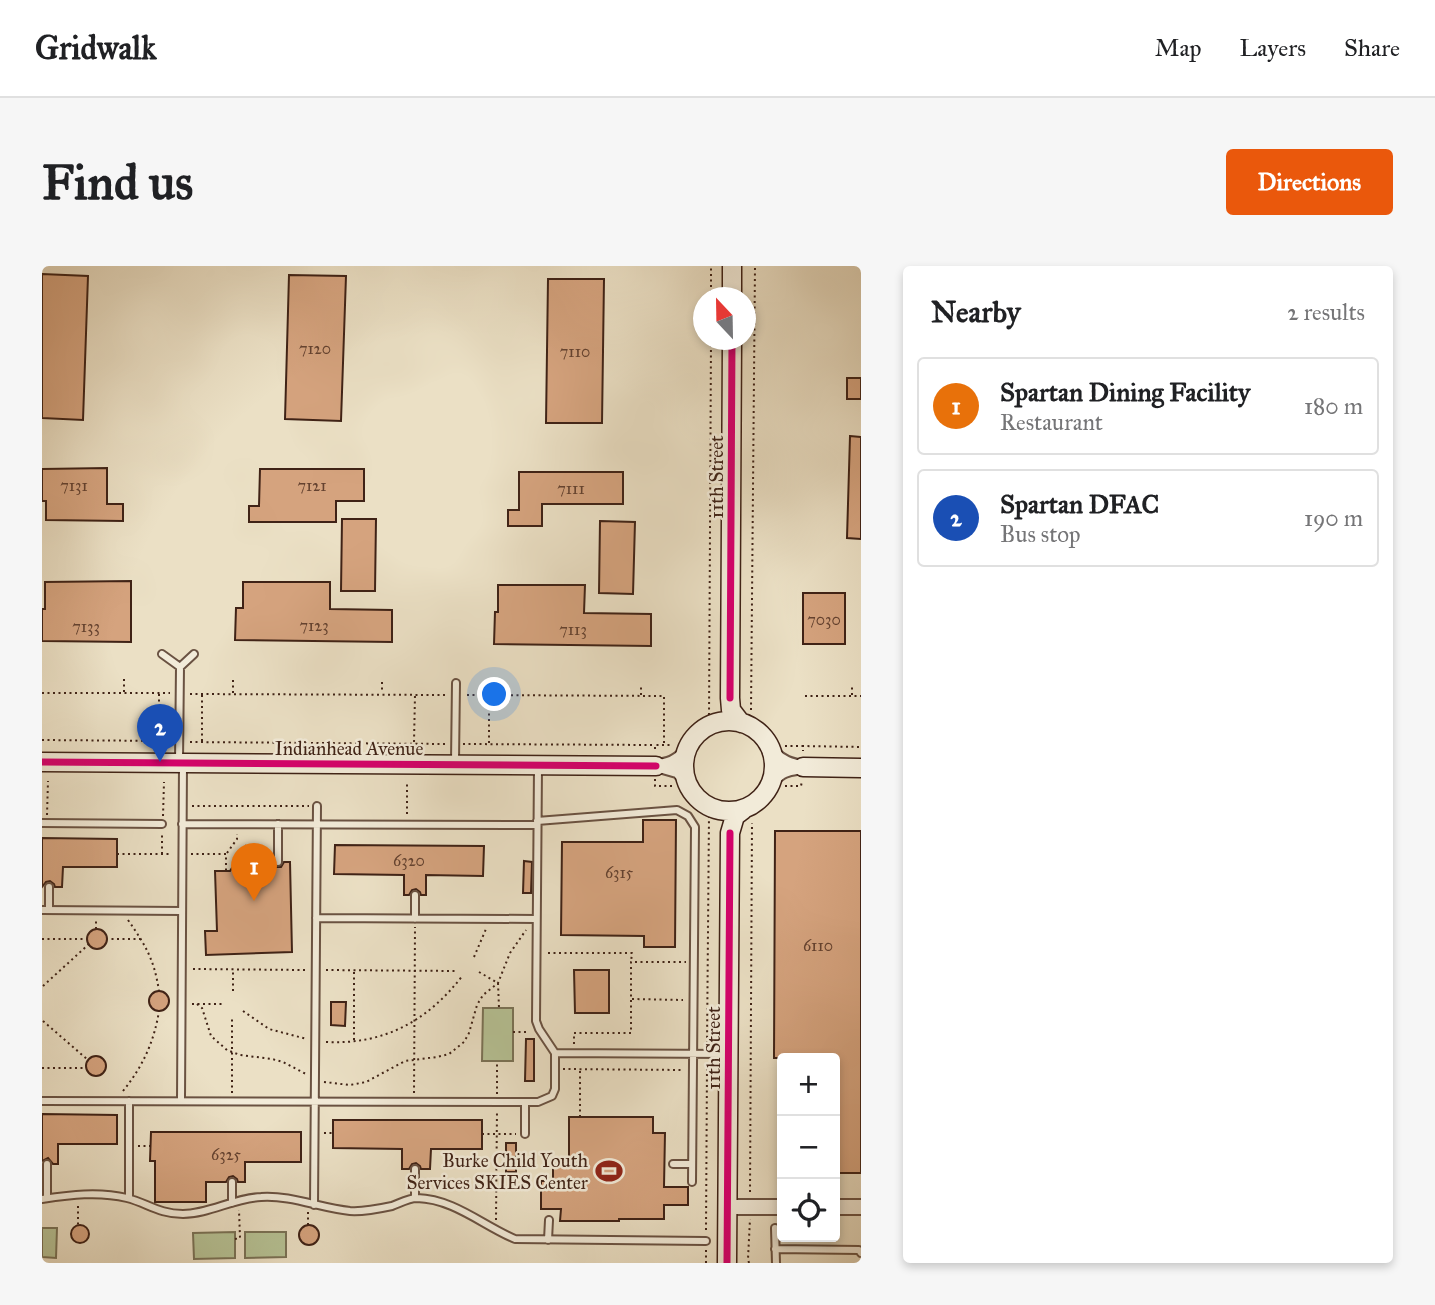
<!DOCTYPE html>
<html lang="en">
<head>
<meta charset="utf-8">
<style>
	:root { --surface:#fff; --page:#f6f6f6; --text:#202124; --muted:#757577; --line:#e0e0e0; --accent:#ea580c }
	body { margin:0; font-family:"IM FELL Great Primer",serif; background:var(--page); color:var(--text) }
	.controls { position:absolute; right:21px; bottom:21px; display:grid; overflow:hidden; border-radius:7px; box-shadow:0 4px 10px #0003 }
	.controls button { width:63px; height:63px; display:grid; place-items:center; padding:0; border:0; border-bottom:2px solid var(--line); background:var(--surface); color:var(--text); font:35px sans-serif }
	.compass { position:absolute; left:651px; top:21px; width:63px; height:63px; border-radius:50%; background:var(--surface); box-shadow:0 4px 10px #0003; rotate:338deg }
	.you { position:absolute; left:453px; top:429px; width:24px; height:24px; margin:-18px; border:5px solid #fff; border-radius:50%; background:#1a73e8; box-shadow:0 0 0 10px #1a73e833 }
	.badge { display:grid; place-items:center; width:46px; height:46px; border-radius:50%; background:var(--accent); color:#fff; font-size:23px; font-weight:700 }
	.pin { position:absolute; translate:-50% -58px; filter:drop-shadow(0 2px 4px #0008) }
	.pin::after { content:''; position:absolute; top:37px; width:24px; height:21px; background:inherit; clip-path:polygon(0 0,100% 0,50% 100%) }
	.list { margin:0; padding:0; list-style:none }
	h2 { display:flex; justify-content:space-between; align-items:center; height:91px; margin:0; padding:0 28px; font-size:30px }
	h2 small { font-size:23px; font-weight:400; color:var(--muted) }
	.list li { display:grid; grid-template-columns:46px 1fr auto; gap:21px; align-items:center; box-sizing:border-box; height:98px; margin:0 14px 14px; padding:0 14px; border:2px solid var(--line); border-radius:7px }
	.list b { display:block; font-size:26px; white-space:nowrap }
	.list p { margin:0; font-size:23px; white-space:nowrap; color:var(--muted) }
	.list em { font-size:23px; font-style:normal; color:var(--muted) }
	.icon { flex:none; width:38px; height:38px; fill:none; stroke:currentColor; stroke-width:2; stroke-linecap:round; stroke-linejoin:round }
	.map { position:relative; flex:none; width:819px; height:997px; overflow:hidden; border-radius:7px }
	header { display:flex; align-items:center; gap:42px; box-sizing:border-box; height:98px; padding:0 35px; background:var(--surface); border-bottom:2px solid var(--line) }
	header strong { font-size:33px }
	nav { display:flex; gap:38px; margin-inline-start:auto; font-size:24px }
	.intro { display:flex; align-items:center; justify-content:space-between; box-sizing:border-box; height:168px; padding:0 42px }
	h1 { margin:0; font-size:49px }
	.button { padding:18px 32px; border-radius:7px; background:var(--accent); color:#fff; font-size:24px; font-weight:700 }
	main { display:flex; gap:42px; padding:0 42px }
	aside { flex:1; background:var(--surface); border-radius:7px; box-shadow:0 4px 10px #0003 }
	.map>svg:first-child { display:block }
</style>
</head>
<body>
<header>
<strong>Gridwalk</strong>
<nav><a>Map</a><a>Layers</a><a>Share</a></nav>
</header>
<div class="intro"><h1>Find us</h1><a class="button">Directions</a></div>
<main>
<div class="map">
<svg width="819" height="997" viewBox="0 0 819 997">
	<rect width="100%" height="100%" fill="#ebe0c5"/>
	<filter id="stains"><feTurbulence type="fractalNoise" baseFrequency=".00286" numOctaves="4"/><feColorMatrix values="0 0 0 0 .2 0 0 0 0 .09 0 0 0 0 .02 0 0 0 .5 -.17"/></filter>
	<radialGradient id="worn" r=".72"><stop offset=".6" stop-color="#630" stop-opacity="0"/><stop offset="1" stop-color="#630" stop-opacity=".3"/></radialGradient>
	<path fill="#b6c295" stroke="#7a7256" stroke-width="2" d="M441 742H471V795H440Z
		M0 962H15L14 992 0 991Z
		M193 966V992L152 993 151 967Z
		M203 966H244V991L203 992Z"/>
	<path fill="#d5a37e" stroke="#3f2216" stroke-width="2" d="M0 8 46 10 41 154 0 152Z
		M247 9 304 10 299 155 243 153Z
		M506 13H562L560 157H504Z
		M805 112H819V133H805Z
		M808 170 819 171V273L805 272Z
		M65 202V238H81V255L4 254V235H0V203Z
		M218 203H322V235H294V256H207V240H217Z
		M477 206H581V238H500V260H466V244H477Z
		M300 253H334L333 325H299Z
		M558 255 593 256 591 328 557 327Z
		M89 315V376L0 375V343H3V316Z
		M201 316H288V343L350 344V376L193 374 194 342H201Z
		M456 319H543L542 347 609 348V380L452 378 453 346H456Z
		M761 327H803V378H761Z
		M601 554H634L633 681H602V670L519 669 520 576H601Z
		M733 565H819V907H793V792H732Z
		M0 572 75 573V601H21L20 621H13L12 618 8 615 4 616 0 621Z
		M293 579 442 580 441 610 384 609V629H379L378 626 374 623 370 624 367 629H362V609L292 608Z
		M204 580 228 597H230L234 601H239L242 596H248L250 686 164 689 163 665H175L173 605H188Z
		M482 595 490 596 489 627H481Z
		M45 673a10 10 0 1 1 20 0a10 10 0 1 1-20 0Z
		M532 704H567V747H533Z
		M107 735a10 10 0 1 1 20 0a10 10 0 1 1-20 0Z
		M289 736H304L303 760 289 759Z
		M484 773H492V815H483Z
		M44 800a10 10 0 1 1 20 0a10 10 0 1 1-20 0Z
		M0 848 75 849V878H16V898H11L6 892 0 895Z
		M527 851H611V867H623L622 921H646V939H622V953H577V955H518L519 943H499V915H511V895H527Z
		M291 854H440V883H389L388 903H379L378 900 374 897 370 898 367 903H360V883L291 882Z
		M109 866H259V896H203V916H196L195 913 191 910 187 911 184 916H164V936H113V895H108Z
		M464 877H474V906H464Z
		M257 969a10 10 0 1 1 20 0a10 10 0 1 1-20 0Z
		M29 968a9 9 0 1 1 18 0a9 9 0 1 1-18 0Z"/>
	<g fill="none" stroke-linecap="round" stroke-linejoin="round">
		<g stroke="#6a5242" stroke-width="10">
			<path id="service" d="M120 388 138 401
				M137 495 138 401 152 388
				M413 495 414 417
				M496 501 494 755 497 763 513 787
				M495 555 635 544 646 550 653 561 650 916
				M0 557 120 558
				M140 558 495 559
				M236 596V558
				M0 644 140 645
				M7 644V621
				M274 652 494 653
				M373 653V629
				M0 835 496 836 510 830 513 823V787L685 788
				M139 835 141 498
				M483 868V836
				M631 898H650
				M190 916V937
				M5 932V898
				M87 932V835
				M373 932V903
				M0 933C28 929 56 925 85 932 105 937 117 948 141 948 167 948 192 932 219 931 249 929 278 942 308 945 322 946 336 943 350 940 358 937 367 932 375 932 412 933 440 959 473 973L664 975
				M272 939 275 540
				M733 962 734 997
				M506 974 507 954
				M733 983 817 984 819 987"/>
		</g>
		<g stroke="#6a5242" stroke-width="16">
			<path id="minor" d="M731 487C740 496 748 499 761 501
				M614 500C627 499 634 496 644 486
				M621 501 635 505 643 512
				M731 513C739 506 744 503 755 502"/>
		</g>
		<g stroke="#6a5242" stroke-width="18">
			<path id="tertiary" d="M686 941H740
				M793 941H819"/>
		</g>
		<g stroke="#3f2216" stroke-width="21">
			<path id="secondary" d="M690 32V0
				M690 74 688 432 689 444 699 457
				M642 500a45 45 0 1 1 90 0a45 45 0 1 1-90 0Z
				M0 496 614 500
				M761 501 819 502
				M685 997 688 567 693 550 701 544"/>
		</g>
		<path stroke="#3f2216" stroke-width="2" stroke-dasharray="2 3.5" stroke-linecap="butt" d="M669 32V0
			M340 416V427
			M82 426V413
			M0 427H128
			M191 427V414
			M148 428 405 429
			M453 428V417
			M425 429 622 430V479
			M599 429V419
			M810 429V420
			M763 430H819
			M709 444 713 0
			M714 454 727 463 733 475
			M0 474 128 475
			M117 474V427
			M641 474 649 461 667 452 669 74
			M160 475V428
			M148 476 405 478
			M372 476 373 429
			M447 477V430
			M421 478 611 479
			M743 480H761V485
			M760 480 819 481
			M613 483V479H631
			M613 513V520H633
			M743 520H759L760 515
			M640 524 650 539 667 549 665 779
			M150 540H267
			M715 544 727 537 735 524
			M365 548V518
			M5 549 6 515
			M121 550 122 516
			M185 587 195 573V568
			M75 588H130
			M120 588V566
			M149 588H184V605
			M86 654C104 680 112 693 117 725
			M54 663V654
			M0 673H45
			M64 673H98
			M506 687H590L589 696
			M432 691 444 663
			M151 703 264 704
			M284 704 414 705
			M312 706V774
			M437 706 456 717 457 742
			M1 720 47 678
			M191 725V705
			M590 733 641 734
			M150 738H180
			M155 738 160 742 169 770 185 784 198 789 230 793 241 796 264 808
			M201 745 227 763 265 773
			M1 755 46 794
			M471 766H487
			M284 776C342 779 386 755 421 709
			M532 778V767H589V696H644
			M0 802H44
			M521 803 642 804
			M282 816 308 819 324 816 363 795 395 791 407 788 422 776 427 767 435 739 441 729 456 717 468 687 484 664
			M81 825C101 800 112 776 117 745
			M190 827V750
			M372 827 373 661
			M455 828V795
			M538 851V803
			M282 867H291
			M440 868H474
			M96 880H109
			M708 926 710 557
			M36 940V960
			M266 946V959
			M454 954 455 844
			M664 964 665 799
			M193 973 198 972 197 944
			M664 997V984
			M707 997 706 993 708 953"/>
		<use href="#service" stroke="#f2ebd9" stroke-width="6"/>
		<use href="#minor" stroke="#f2ebd9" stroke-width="12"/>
		<use href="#tertiary" stroke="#f2ebd9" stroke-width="14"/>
		<use href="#secondary" stroke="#f2ebd9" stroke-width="18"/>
		<g stroke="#f2ebd9" stroke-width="11">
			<path id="cycleway" d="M688 432 690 74
				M0 496 614 500
				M685 997 688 567"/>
		</g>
		<use href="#cycleway" stroke="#d6006c" stroke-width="7"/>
	</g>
	<defs>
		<g id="stadium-bare" transform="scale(2.1)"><path d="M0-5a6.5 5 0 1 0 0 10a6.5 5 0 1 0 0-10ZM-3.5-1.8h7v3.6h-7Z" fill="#8f2418" stroke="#f2ebd9" stroke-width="2.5" paint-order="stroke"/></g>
	</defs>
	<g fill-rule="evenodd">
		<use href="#stadium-bare" x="567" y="905"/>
	</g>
	<g text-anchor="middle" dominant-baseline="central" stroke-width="5" stroke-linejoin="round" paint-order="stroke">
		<g font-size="16" fill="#644230">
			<text x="273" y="82">7120</text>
			<text x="533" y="85">7110</text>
			<text x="32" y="219">7131</text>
			<text x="270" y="219">7121</text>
			<text x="529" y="222">7111</text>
			<text x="782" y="353">7030</text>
			<text x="272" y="359">7123</text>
			<text x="44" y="360">7133</text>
			<text x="531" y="363">7113</text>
			<text x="367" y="594">6320</text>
			<text x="577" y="606">6315</text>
			<text x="776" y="679">6110</text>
			<text x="184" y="888">6325</text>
		</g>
		<g font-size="19" fill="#3f2216" stroke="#f2ebd9">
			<text transform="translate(674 211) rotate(-90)">11th Street</text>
			<text x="307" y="482">Indianhead Avenue</text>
			<text transform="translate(671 782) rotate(-90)">11th Street</text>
		</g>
		<g font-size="19" fill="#3f2216" stroke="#f2ebd9" text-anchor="end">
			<text x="546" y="894">Burke Child Youth<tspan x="546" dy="22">Services SKIES Center</tspan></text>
		</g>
	</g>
	<rect width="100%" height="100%" filter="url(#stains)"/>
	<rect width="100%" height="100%" fill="url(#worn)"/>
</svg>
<div class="controls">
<button>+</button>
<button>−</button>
<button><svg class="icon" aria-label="locate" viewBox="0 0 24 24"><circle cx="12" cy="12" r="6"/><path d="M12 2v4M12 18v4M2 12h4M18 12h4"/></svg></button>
</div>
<svg class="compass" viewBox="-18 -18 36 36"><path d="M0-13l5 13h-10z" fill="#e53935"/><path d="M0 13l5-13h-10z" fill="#757577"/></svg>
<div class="you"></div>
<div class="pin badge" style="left:212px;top:635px;background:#e8710a">1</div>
<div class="pin badge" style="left:118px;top:496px;background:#1a4fb4">2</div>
</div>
<aside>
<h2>Nearby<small>2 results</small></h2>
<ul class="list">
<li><span class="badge" style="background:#e8710a">1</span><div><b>Spartan Dining Facility</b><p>Restaurant</p></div><em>180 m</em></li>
<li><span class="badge" style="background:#1a4fb4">2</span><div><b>Spartan DFAC</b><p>Bus stop</p></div><em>190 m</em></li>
</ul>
</aside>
</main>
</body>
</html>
